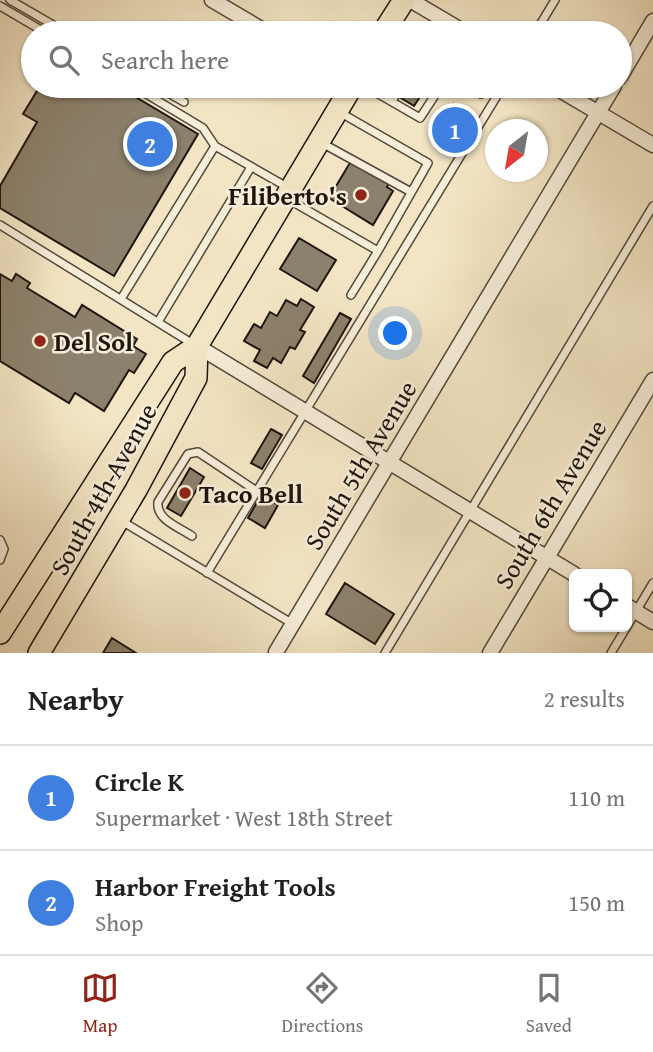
<!DOCTYPE html>
<html lang="en">
<head>
<meta charset="utf-8">
<style>
	:root { --surface:#fff; --page:#f6f6f6; --text:#202124; --muted:#757577; --line:#e0e0e0; --accent:#8f2418 }
	body { margin:0; font-family:"Gentium Book Plus",serif; background:var(--page); color:var(--text) }
	.controls { position:absolute; right:21px; bottom:21px; display:grid; overflow:hidden; border-radius:10px; box-shadow:0 2px 5px #0004 }
	.controls button { width:63px; height:63px; display:grid; place-items:center; padding:0; border:0; border-bottom:2px solid var(--line); background:var(--surface); color:var(--text); font:35px sans-serif }
	.compass { position:absolute; left:485px; top:119px; width:63px; height:63px; border-radius:50%; background:var(--surface); box-shadow:0 2px 5px #0004; rotate:211deg }
	.you { position:absolute; left:396px; top:334px; width:24px; height:24px; margin:-18px; border:5px solid #fff; border-radius:50%; background:#1a73e8; box-shadow:0 0 0 10px #1a73e833 }
	.badge { display:grid; place-items:center; width:46px; height:46px; border-radius:50%; background:var(--accent); color:#fff; font-size:23px; font-weight:700 }
	.pin { position:absolute; translate:-50% -50%; border:4px solid #fff; box-shadow:0 2px 7px #0006 }
	.list { margin:0; padding:0; list-style:none }
	h2 { display:flex; justify-content:space-between; align-items:center; height:91px; margin:0; padding:0 28px; font-size:30px }
	h2 small { font-size:23px; font-weight:400; color:var(--muted) }
	.list li { display:grid; grid-template-columns:46px 1fr auto; gap:21px; align-items:center; box-sizing:border-box; height:105px; padding:0 28px; border-top:2px solid var(--line) }
	.list b { display:block; font-size:26px; white-space:nowrap }
	.list p { margin:0; font-size:23px; white-space:nowrap; color:var(--muted) }
	.list em { font-size:23px; font-style:normal; color:var(--muted) }
	.icon { flex:none; width:38px; height:38px; fill:none; stroke:currentColor; stroke-width:2; stroke-linecap:round; stroke-linejoin:round }
	.map { position:relative; flex:none; width:653px; height:653px; overflow:hidden }
	.search { position:absolute; background:var(--surface); box-shadow:0 2px 5px #0004; left:21px; right:21px; top:21px; height:77px; display:flex; align-items:center; gap:18px; box-sizing:border-box; padding:0 24px; border-radius:38px; color:var(--muted); font-size:26px }
	.sheet { height:301px; background:var(--surface) }
	nav { display:flex; justify-content:space-around; align-items:center; box-sizing:border-box; height:98px; border-top:2px solid var(--line); background:var(--surface); font-size:19px; color:var(--muted) }
	nav a { display:grid; justify-items:center; gap:4px }
	nav .on { color:var(--accent) }
	.map>svg:first-child { display:block }
</style>
</head>
<body>
<div class="map">
<svg width="653" height="653" viewBox="0 0 653 653">
	<rect width="100%" height="100%" fill="#f3e5c4"/>
	<filter id="stains"><feTurbulence type="fractalNoise" baseFrequency=".00286" numOctaves="4"/><feColorMatrix values="0 0 0 0 .2 0 0 0 0 .09 0 0 0 0 .02 0 0 0 .5 -.17"/></filter>
	<radialGradient id="worn" r=".72"><stop offset=".6" stop-color="#630" stop-opacity="0"/><stop offset="1" stop-color="#630" stop-opacity=".3"/></radialGradient>
	<path fill="#8c816c" stroke="#1d140c" stroke-width="2" d="M40 86H117L198 134 114 276 0 208V186L37 122 23 114Z
		M408 86H427L414 106 401 98Z
		M454 104 479 120 457 155 432 139Z
		M351 161 389 183 387 187 393 191 373 225 329 198Z
		M299 238 336 260 317 291 280 269Z
		M0 274 12 281 16 274 30 283 27 288 75 317 82 305 137 339 133 346 146 354 134 373 129 370 104 411 75 393 69 403 0 361Z
		M301 299 314 307 300 330 305 332 295 349 290 347 281 363 273 358 267 368 254 361 260 350 244 341 254 324 261 328 270 312 277 316 286 300 297 306Z
		M340 313 351 319 314 383 303 376Z
		M271 429 282 435 262 469 251 463Z
		M190 468 204 477 181 516 167 508Z
		M261 495 278 505 265 528 248 518Z
		M345 583 394 614 375 644 326 614Z
		M112 638 136 653H103Z"/>
	<g fill="none" stroke-linecap="round" stroke-linejoin="round">
		<g stroke="#52483a" stroke-width="10">
			<path id="service" d="M10 0 67 33
				M0 6 46 33
				M535 33 555 0
				M133 86 203 128 215 146
				M156 86 184 102
				M358 86 375 92 420 118 441 86
				M469 86 481 94
				M392 101 401 86
				M320 142 411 192
				M286 198 378 251 428 163 341 113
				M0 225 193 344
				M351 295 378 251
				M121 299 215 146 287 187
				M158 322 251 167
				M120 520 293 624
				M192 536C179 527 156 520 158 502L188 454 198 452 258 492
				M0 540 4 549 0 560
				M207 573 503 86
				M385 653 653 206
				M611 653 653 583"/>
		</g>
		<g stroke="#52483a" stroke-width="17">
			<path id="minor" d="M212 0 268 33
				M410 0 466 33
				M620 77 653 21
				M553 86 653 145
				M197 346 574 574
				M627 606 653 622
				M276 652 614 86
				M490 653 653 380"/>
		</g>
		<g stroke="#1d140c" stroke-width="24">
			<path id="primary" d="M383 33 404 0
				M0 633 173 362 197 346 352 86
				M39 653 136 490 196 378 197 346"/>
		</g>
		<use href="#service" stroke="#f7eed9" stroke-width="7"/>
		<use href="#minor" stroke="#f7eed9" stroke-width="14"/>
		<use href="#primary" stroke="#f3e5c4" stroke-width="21"/>
	</g>
	<g fill="#8f2418" stroke="#f7eed9" stroke-width="2.5">
		<circle cx="361" cy="195" r="7"/>
		<circle cx="40" cy="341" r="7"/>
		<circle cx="185" cy="493" r="7"/>
	</g>
	<g text-anchor="middle" dominant-baseline="central" stroke-width="5" stroke-linejoin="round" paint-order="stroke">
		<g font-size="26" font-weight="bold" fill="#1d140c" stroke="#f7eed9" text-anchor="start">
			<text x="347" y="195" text-anchor="end">Filiberto's</text>
			<text x="54" y="341">Del Sol</text>
			<text x="199" y="493">Taco Bell</text>
		</g>
		<g font-size="26" fill="#1d140c" stroke="#f7eed9">
			<text transform="translate(360 465) rotate(-59)">South 5th Avenue</text>
			<text transform="translate(103 489) rotate(-61)">South 4th Avenue</text>
			<text transform="translate(550 504) rotate(-59)">South 6th Avenue</text>
		</g>
	</g>
	<rect width="100%" height="100%" filter="url(#stains)"/>
	<rect width="100%" height="100%" fill="url(#worn)"/>
</svg>
<div class="controls">
<button><svg class="icon" aria-label="locate" viewBox="0 0 24 24"><circle cx="12" cy="12" r="6"/><path d="M12 2v4M12 18v4M2 12h4M18 12h4"/></svg></button>
</div>
<svg class="compass" viewBox="-18 -18 36 36"><path d="M0-13l5 13h-10z" fill="#e53935"/><path d="M0 13l5-13h-10z" fill="#757577"/></svg>
<div class="you"></div>
<div class="pin badge" style="left:455px;top:130px;background:#3f7fe0">1</div>
<div class="pin badge" style="left:150px;top:144px;background:#3f7fe0">2</div>
<div class="search"><svg class="icon" aria-label="search" viewBox="0 0 24 24"><circle cx="10" cy="10" r="6"/><path d="M15 15l6 6"/></svg>Search here</div>
</div>
<section class="sheet">
<h2>Nearby<small>2 results</small></h2>
<ul class="list">
<li><span class="badge" style="background:#3f7fe0">1</span><div><b>Circle K</b><p>Supermarket · West 18th Street</p></div><em>110 m</em></li>
<li><span class="badge" style="background:#3f7fe0">2</span><div><b>Harbor Freight Tools</b><p>Shop</p></div><em>150 m</em></li>
</ul>
</section>
<nav>
<a class="on"><svg class="icon" aria-label="map" viewBox="0 0 24 24"><path d="M3 6l6-2 6 2 6-2v14l-6 2-6-2-6 2zM9 4v14M15 6v14"/></svg>Map</a>
<a><svg class="icon" aria-label="directions" viewBox="0 0 24 24"><path d="M12 3l9 9-9 9-9-9zM9 14v-3h6M13 9l2 2-2 2"/></svg>Directions</a>
<a><svg class="icon" aria-label="saved" viewBox="0 0 24 24"><path d="M7 4h10v16l-5-4-5 4z"/></svg>Saved</a>
</nav>
</body>
</html>
